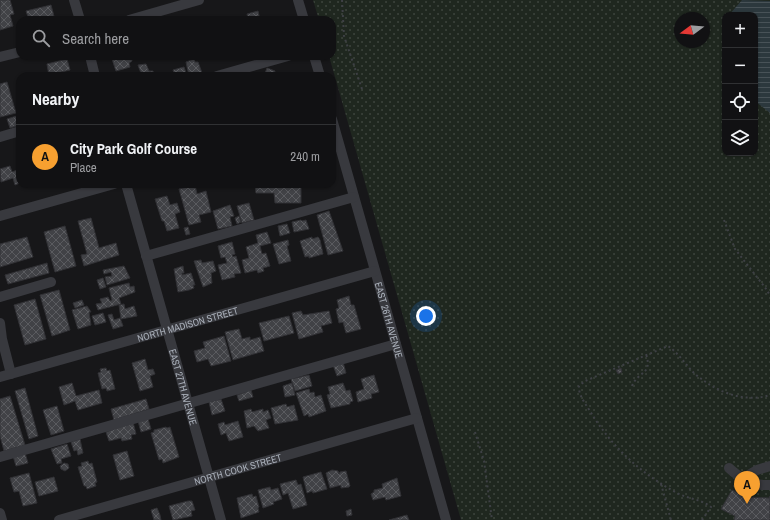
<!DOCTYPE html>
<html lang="en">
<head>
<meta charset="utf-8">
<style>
	:root { --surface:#111113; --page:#1a1a1c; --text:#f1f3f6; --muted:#9c9da0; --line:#303133; --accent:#f7a030 }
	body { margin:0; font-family:"Archivo Narrow",sans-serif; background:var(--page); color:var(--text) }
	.controls { position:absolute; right:12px; top:12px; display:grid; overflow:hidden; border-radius:8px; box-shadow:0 1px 3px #0004 }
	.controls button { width:36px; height:36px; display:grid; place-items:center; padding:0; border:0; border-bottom:1px solid var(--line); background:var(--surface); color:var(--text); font:20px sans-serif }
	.compass { position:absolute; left:674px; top:12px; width:36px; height:36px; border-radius:50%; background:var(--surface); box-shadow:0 1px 3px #0004; rotate:254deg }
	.you { position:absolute; left:426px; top:316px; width:14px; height:14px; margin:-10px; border:3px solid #fff; border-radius:50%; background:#1a73e8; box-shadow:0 0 0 6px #1a73e833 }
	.badge { display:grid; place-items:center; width:26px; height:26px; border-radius:50%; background:var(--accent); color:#111; font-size:13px; font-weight:700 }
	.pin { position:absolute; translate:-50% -33px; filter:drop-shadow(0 1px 2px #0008) }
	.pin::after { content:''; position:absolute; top:21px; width:14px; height:12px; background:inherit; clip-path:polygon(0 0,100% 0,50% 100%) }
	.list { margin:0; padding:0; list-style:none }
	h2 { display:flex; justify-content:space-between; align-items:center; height:52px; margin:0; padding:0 16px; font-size:17px }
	h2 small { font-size:13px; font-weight:400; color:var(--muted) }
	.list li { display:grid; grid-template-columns:26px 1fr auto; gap:12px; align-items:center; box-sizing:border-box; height:64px; padding:0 16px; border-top:1px solid var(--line) }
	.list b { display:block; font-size:15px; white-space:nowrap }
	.list p { margin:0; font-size:13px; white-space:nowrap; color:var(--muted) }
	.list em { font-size:13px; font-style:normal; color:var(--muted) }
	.icon { flex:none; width:22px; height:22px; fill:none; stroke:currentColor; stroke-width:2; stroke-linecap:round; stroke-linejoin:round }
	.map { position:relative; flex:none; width:770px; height:520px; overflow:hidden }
	.search { position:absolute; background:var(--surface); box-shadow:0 1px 3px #0004; left:16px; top:16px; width:320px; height:44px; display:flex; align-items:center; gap:10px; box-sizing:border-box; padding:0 14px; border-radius:12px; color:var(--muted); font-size:15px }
	.panel { position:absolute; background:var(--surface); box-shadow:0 1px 3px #0004; left:16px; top:72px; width:320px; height:116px; border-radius:12px }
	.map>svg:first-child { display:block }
</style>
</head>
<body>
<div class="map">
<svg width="770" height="520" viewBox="0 0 770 520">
	<defs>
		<pattern id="grass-dots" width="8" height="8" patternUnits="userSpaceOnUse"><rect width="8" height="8" fill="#1f271f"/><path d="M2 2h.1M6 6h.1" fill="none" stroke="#3d443d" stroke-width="1.8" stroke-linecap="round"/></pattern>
		<pattern id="water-rules" width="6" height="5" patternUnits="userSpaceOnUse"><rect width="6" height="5" fill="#2c383d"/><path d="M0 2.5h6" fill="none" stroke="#485257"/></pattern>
		<pattern id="building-cross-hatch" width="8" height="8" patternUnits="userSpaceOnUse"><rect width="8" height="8" fill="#414246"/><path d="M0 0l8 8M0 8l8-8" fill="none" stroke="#5a5b5f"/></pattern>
	</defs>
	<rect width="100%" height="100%" fill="#171719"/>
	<path fill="url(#grass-dots)" fill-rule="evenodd" d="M313 0H770V520H461L329 56H332V20H319ZM725 15H755V153H725ZM680 18H704V42H680Z"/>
	<path fill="url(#water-rules)" d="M742 0 770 1V113L755 101V15H729Z"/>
	<path fill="url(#building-cross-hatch)" stroke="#313135" d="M0 0H10L14 14 10 15 13 26 0 30Z
		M51 5 55 20H29L26 11Z
		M258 11 260 20H245L248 18 247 14Z
		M114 56H131L132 61 129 63 130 67 116 71 112 59 115 58Z
		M67 59 70 70 61 72 62 76H49L47 64Z
		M194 59 195 62H198L202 73 189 76 186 62Z
		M146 64 149 71H153L154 76H142L138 65Z
		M184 67 187 76H175L173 70Z
		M267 68 275 71 274 76H264Z
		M7 82 16 113 0 117V84Z
		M20 115V125L10 128 7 119Z
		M10 166 12 172 20 169V183L15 185 13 178 1 182 0 169Z
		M255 184H301V203H275L274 193H256Z
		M195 185 197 194 206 191 211 212 199 215 201 222 189 225 179 189Z
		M167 196 170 205 177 203 180 212 175 214 179 228 167 231 164 221H162L155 199Z
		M249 203 254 220 242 223 237 206Z
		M230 205 234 216 230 217 232 226 218 229 213 211Z
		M329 211 343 251 328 255 317 215Z
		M239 216 241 222 237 224 235 218Z
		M91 218 99 248 116 243 119 255 84 266 81 255 87 254 78 221Z
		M301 220 302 221 306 220 309 229 294 232 292 222Z
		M287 224 290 233 280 236 278 226Z
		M65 226 76 266 55 272 44 232Z
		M188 227 190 234 186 235 184 228Z
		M267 232 271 243 260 246 262 254 266 253 270 266 263 268 264 271 258 273 257 270 245 273 242 260 249 258 246 247 258 243 256 235Z
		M27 237 33 257 0 267V244Z
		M312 237V239L318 237 320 240 323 254 309 258V256L305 257 300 241Z
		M288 240 289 245 287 246 291 261 279 264 273 244Z
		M232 242 235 254 232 255 233 257 236 256 241 273 234 274 235 277 222 280 218 265 227 263 225 257 221 258 218 246Z
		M201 260 202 263 213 261 216 271 211 273 212 283 203 287 194 261Z
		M47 263 49 273 8 284 5 275Z
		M124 266 130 278 107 285 105 277 112 276 111 272 104 274 103 270Z
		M183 266 184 273H182V275L191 273 195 285H193L194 288 189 290 178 292 174 269Z
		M103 278 106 287 100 289 97 280Z
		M129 283 130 287 134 286 135 292 119 298 121 304 98 310 96 304 102 303 100 299 108 297 110 301 112 300 109 288Z
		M59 290 70 330 52 336 40 295Z
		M349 296 351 305H354L361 329 346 333 343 322 339 323 336 309 339 308 337 300Z
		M35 299 46 339 25 345 14 305Z
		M82 300 84 305 75 308 73 303Z
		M124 304 125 309 134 306 137 316 121 319 119 305Z
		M87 306 91 312H89L91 325 78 329 72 310Z
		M301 311 303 315 329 311 332 323 321 326 323 332 299 339 292 313Z
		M103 313 106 322 95 325 92 316Z
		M112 314 114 320 120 318 123 326 113 329 108 315Z
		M289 316 294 333 264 341 259 323Z
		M239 329 242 339 250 337V340L260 337 264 351 233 360 225 332Z
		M224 336 231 361 211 366 208 359 197 362 194 351 205 348 203 342Z
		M145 359 148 370 153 369 155 374 150 376 153 387 140 391 132 363Z
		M343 362 346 373 337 376 333 365Z
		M106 368 107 371 110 370 115 389 107 391 106 388 102 389 98 373 101 372 100 369Z
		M621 368 622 372 618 374 616 370Z
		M309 375 312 386 295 391 291 379Z
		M374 375 379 392 371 394 372 398 358 402 356 392 364 389 361 379Z
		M72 383 76 396 99 390 102 403 78 410 75 401 64 405 59 387Z
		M292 383 295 395 285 397 283 386Z
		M343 383 346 391 350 390 353 401 350 402V404L331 408 327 395 330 394 328 387Z
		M25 388 38 436 29 439 15 391Z
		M309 389 310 393 314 392 315 397 321 395 326 411 309 417 308 414 304 416 296 393Z
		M251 390 253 397 239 401 237 395Z
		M10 396 25 445 4 451 0 436V399Z
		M146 399 149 409 114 420 111 409Z
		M221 399 225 411 212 415 209 402Z
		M286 404 287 407 294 405 298 420 275 424 271 408Z
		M57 406 64 431 51 435 43 410Z
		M251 409 252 412 263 409V412L268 410 271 418 266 420 269 428 258 431 254 426 247 428 244 411Z
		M148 419 151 429 141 432 138 421Z
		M238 421 243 437 229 441 226 433 221 435 218 424 224 422 225 425Z
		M133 422 136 434 131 435 132 439 122 441 121 438 109 441 106 432Z
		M166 427 167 428 170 427 179 457 163 463 162 459 159 460 151 433 154 432V430Z
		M80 439 83 453 78 455 77 450 74 451 71 442Z
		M67 444 71 456 61 459 62 463 57 464 51 449Z
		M127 451 134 476 120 480 113 455Z
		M25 453 28 463 16 466 13 456Z
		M88 461 89 464 92 463 97 482 95 483 96 486 87 489 86 486H84L78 467 82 466 81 463Z
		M64 463 68 464 69 468 65 471 61 469 60 466Z
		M332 470 338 471 339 474 340 472 346 471 350 486 349 487 341 488V485L330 488 326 473Z
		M321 472 327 489 313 493 312 491 307 493 303 477Z
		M29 473 37 503 23 506 19 491 14 492 10 478Z
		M54 477 58 491 39 496 35 482Z
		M397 478 401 496 386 500 385 497 373 500 371 494 374 492V490L383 488 382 484Z
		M296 480 298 485 301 484 307 505 293 509 288 493 283 495 280 484Z
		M270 487 271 490 278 488 282 499 273 502 274 504 263 508 258 490Z
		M732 490 748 497 769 498 770 496V520H734L735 516 721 509Z
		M252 494 253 497 256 496 259 507 258 508 259 512 241 518 237 498Z
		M188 501H192L195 510 191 511 192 516 173 520 169 506Z
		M157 508 160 515 161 520H154L151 510Z
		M351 509 352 515 347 516 346 511Z
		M407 515 409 520H389Z"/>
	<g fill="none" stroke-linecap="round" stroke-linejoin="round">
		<path stroke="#3e4045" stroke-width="2" stroke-dasharray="2 3" stroke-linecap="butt" d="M342 0 344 36 362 89
			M724 220 735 249 767 290 770 296
			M632 386C638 371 653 375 646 354
			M475 432 484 461 492 520
			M661 484 671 520
			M702 520 711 507C701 499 688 499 677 493 642 474 615 450 593 416 588 407 578 396 579 386L585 381 668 346C677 352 684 362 691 370 711 390 743 404 770 395"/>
		<g stroke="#38393e" stroke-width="10">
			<path d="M74 0 80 20"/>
			<path d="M298 0 304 20"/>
			<path d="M129 20 199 0"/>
			<path d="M90 56 95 76"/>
			<path d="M314 56 320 76"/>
			<path d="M0 57 20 52"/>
			<path d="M217 76 288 56"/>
			<path id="s1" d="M332 119 446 520"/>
			<path d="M0 137 20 131"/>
			<path id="s2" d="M126 184 221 520"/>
			<path d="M0 216 114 184"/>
			<path d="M146 256 354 197"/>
			<path d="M0 297 51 282"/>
			<path d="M0 323 2 339 11 374"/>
			<path id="s3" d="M0 377 375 271"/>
			<path d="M0 457 396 344"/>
			<path d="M729 468C742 480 753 486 770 485"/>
			<path d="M742 479 757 470 770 466"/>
			<path d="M0 513 2 520"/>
			<path id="s4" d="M59 520 417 418"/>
		</g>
	</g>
	<g text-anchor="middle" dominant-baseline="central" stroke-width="3.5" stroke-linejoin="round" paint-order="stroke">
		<g font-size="10" fill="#a9afb9" stroke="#121214">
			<text stroke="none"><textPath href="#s1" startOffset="209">EAST 26TH AVENUE</textPath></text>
			<text stroke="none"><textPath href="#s3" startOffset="195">NORTH MADISON STREET</textPath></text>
			<text stroke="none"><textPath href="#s2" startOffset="211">EAST 27TH AVENUE</textPath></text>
			<text stroke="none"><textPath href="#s4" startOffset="186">NORTH COOK STREET</textPath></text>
		</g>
	</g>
</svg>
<div class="controls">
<button>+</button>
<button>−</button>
<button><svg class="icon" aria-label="locate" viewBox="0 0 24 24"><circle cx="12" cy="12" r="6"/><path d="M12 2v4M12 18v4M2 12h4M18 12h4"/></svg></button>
<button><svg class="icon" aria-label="layers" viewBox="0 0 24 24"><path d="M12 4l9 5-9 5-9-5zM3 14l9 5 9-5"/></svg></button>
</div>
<svg class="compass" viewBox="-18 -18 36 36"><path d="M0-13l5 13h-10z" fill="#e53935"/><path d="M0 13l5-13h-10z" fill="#9c9da0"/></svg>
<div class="you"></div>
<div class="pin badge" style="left:747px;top:504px">A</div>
<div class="search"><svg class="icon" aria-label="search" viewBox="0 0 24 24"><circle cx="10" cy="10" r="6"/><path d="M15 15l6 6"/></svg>Search here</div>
<section class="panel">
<h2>Nearby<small></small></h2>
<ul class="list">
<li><span class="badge">A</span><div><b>City Park Golf Course</b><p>Place</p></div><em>240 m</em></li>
</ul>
</section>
</div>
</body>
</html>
